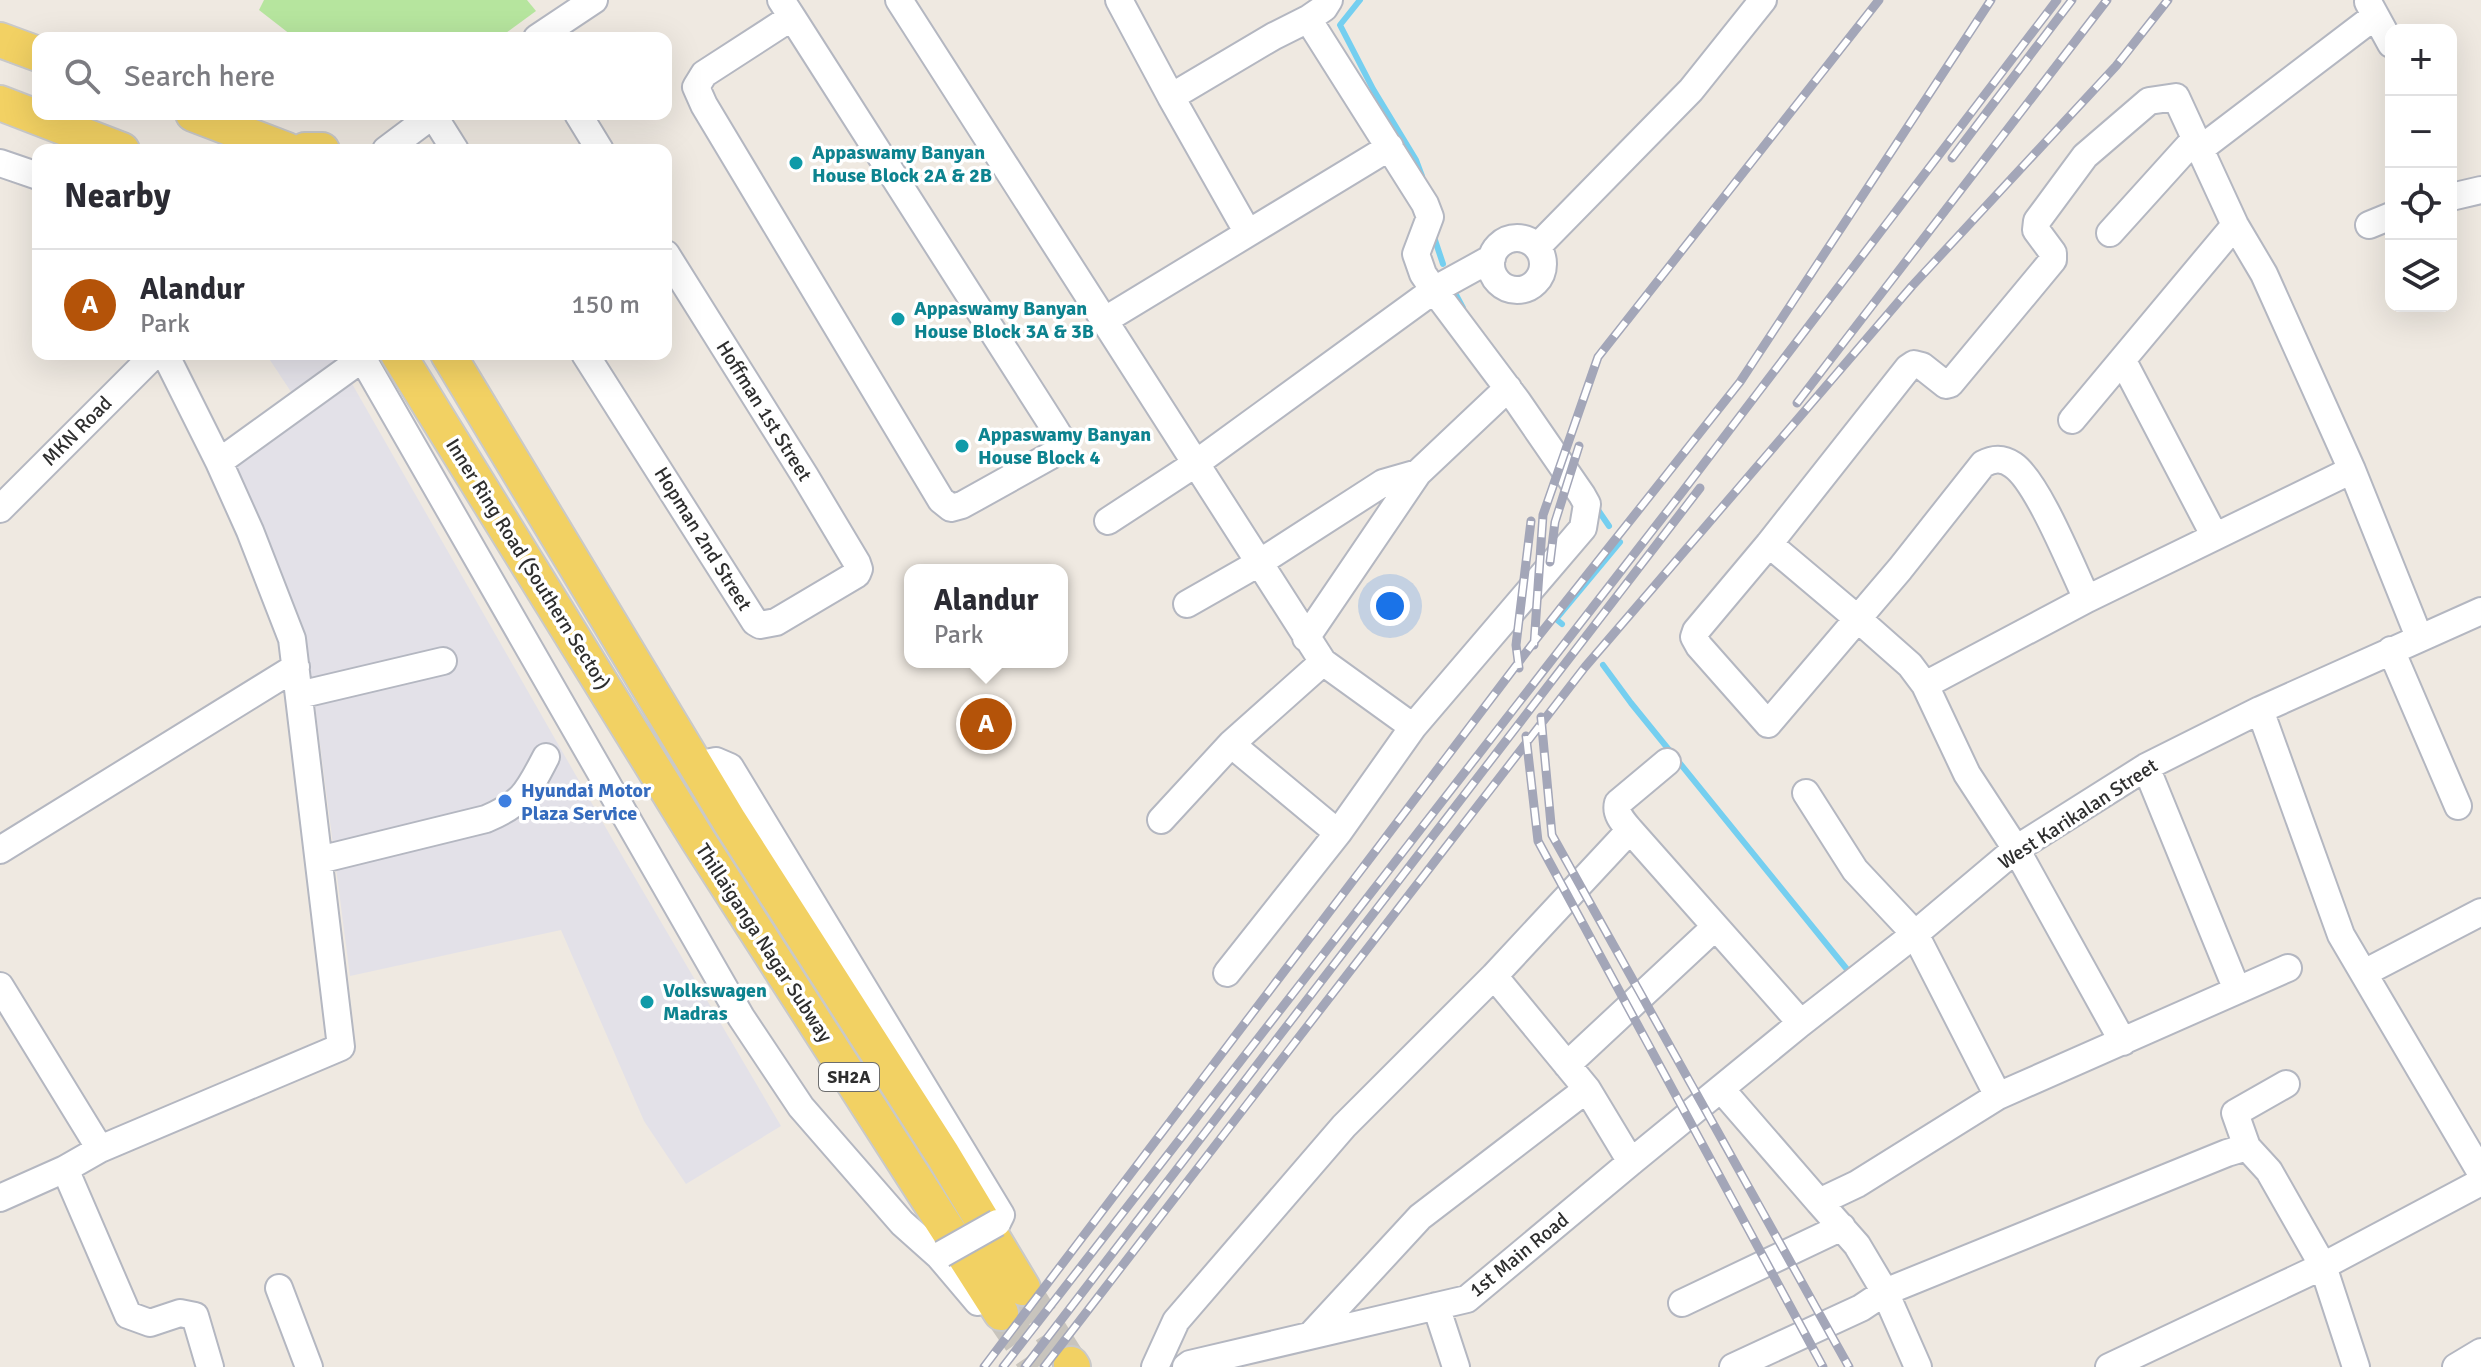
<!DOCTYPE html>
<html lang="en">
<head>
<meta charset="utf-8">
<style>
	:root { --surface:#fff; --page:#f7f7f7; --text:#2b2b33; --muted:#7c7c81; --line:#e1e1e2; --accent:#b45309 }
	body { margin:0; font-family:Signika,sans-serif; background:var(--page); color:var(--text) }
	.controls { position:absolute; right:24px; top:24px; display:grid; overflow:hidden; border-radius:16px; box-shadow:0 8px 32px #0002 }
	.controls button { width:72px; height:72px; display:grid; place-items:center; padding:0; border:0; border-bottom:2px solid var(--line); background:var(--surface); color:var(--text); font:40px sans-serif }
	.you { position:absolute; left:1390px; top:606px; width:28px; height:28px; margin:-20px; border:6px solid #fff; border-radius:50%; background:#1a73e8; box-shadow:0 0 0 12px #1a73e833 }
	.badge { display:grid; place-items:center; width:52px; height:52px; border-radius:50%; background:var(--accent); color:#fff; font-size:26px; font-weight:700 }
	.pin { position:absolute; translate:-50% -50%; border:4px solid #fff; box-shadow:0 2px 8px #0006 }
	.popup { position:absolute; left:904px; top:564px; width:164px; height:104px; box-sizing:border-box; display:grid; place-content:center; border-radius:16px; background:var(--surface); filter:drop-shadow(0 2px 6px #0005); font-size:26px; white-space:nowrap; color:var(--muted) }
	.popup b { font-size:30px; color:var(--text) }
	.popup::after { content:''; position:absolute; left:50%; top:100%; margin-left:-16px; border:16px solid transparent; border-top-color:var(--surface) }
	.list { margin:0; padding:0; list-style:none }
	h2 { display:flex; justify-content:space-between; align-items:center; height:104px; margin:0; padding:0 32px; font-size:34px }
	h2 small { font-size:26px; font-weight:400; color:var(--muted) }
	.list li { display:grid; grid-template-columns:52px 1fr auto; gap:24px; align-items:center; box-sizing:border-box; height:112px; padding:0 32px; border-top:2px solid var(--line) }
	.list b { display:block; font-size:30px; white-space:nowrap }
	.list p { margin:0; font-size:26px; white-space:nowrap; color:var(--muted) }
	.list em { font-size:26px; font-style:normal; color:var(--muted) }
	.icon { flex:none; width:44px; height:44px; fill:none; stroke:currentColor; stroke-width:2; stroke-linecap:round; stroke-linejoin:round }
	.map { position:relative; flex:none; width:2481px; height:1367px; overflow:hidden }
	.search { position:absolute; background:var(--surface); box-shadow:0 8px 32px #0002; left:32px; top:32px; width:640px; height:88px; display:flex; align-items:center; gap:20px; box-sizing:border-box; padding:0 28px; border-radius:16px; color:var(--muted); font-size:30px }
	.panel { position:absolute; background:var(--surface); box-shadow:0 8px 32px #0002; left:32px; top:144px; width:640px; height:216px; border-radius:16px }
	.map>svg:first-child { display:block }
</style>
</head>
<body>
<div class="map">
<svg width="2481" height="1367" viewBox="0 0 2481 1367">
	<rect width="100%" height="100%" fill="#efe9e1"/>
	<path fill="#e3e1e8" d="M266 354H335L614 842 781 1126 686 1184 644 1121 561 930 350 976 311 675 276 572 228 461 301 407Z"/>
	<path fill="#b6e59e" d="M264 0H527L536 11 499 38H295L259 10Z"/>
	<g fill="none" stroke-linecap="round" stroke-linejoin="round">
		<path stroke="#75cff0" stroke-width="6" d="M1360 0 1340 25 1373 89 1416 160 1422 176
			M1433 234 1443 264
			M1455 293 1463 308
			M1596 507 1609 526
			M1562 624 1556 619 1620 542
			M1603 665 1631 703 1850 973"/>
		<path stroke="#c8c4bd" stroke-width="34" stroke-dasharray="34 17" stroke-linecap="butt" d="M1023 1288 1071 1364
			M1001 1313 1038 1367"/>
		<g stroke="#b4b7c1" stroke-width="30">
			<path id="minor" d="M781 0 792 17 1053 426 1061 439 1059 451 962 505 951 508 941 500 704 105 696 87 704 74 792 17
				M899 0 1323 662 1413 727
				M2368 2 2391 44
				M1308 19 1324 8 1329 0
				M537 38 594 0
				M1171 97 1248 233
				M578 114 600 150
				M433 115 455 150
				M386 150 434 114
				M2199 150 2375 16
				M0 163 38 176
				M2451 197 2481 190
				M2369 225 2391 216
				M2110 233 2194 140
				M1491 264a26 26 0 1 1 52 0a26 26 0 1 1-52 0Z
				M1537 247 1691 90 1763 0
				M1105 320 1390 147
				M360 354 741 1017 801 1107 902 1223 939 1256 978 1302
				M585 354 755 622 760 625 776 622 857 574 859 569 857 563 805 476 666 254
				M2123 361 2214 535
				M2072 420 2235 225
				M219 462 363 358
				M0 509 155 354
				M1108 521 1195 464 1434 290 1423 274 1416 254 1430 217 1425 204 1308 19 1274 36 1171 97 1119 0
				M1769 544 1858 619 1910 665 1925 685 1967 774 2016 849 2123 1042
				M2087 599C2072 568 2038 482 2013 465 2003 458 1994 458 1983 464L1900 569 1768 724 1699 646 1694 637 1696 631 1769 544 1908 368 1914 364 1922 366 1946 385 1950 384 2053 260V253L2036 230 2037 221 2085 156 2149 101 2176 97 2235 225 2264 274 2352 470 2419 637
				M1187 604 1259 563 1383 483 1418 473 1508 388
				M1306 638 1418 473
				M2391 650 2458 806
				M1925 685 2087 599 2352 470
				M299 695 443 661
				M2260 710 2341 935 2481 1173
				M1231 744 1338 833
				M696 765 716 761 730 767 1001 1215 997 1223
				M2146 767 2237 990
				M1806 793 1855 870 1915 934 1998 1096
				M1161 820 1231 744 1323 662
				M1630 830C1623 822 1615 814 1618 803L1667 762
				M0 850 296 667
				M319 860 486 819C524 803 528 791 546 757
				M1227 973 1338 833 1413 727 1583 528 1587 504 1582 495 1518 402 1434 290 1492 258
				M2364 973 2481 912
				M1494 976 1587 1089 1631 1162
				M0 986 100 1149
				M1567 1065 1714 928
				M1721 1089 1819 1202
				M2247 1147 2235 1113 2286 1084
				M65 1169 128 1315 150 1323 180 1313 195 1316 210 1367
				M0 1198 65 1169 100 1149 341 1047 292 639 250 531 219 462 165 354
				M279 1288 309 1367
				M1682 1303 1842 1227
				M1436 1306 1456 1367
				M1311 1335 1420 1217 1587 1089
				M1155 1367 1176 1321 1344 1126 1494 976 1630 830 1801 1023
				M1186 1367 1190 1364 1467 1299 1631 1162 1801 1023 1915 934 2016 849 2146 767 2260 710 2481 611
				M1733 1367 1861 1308 1885 1292 2227 1153 2247 1147 2269 1171 2323 1266 2356 1367
				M1918 1367 1885 1292 1857 1245 1819 1202 1857 1184 1998 1096 2288 968
				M2109 1367 2323 1266 2481 1182
				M2456 1367 2481 1352"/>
		</g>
		<g stroke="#c9c9c9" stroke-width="38">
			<path id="major" d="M0 40 38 54
				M0 103 122 150
				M193 114 287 150
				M305 150H322
				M398 354 698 840 1001 1313
				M448 354 730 822 943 1155 1023 1288
				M1071 1364 1073 1367"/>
		</g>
		<use href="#minor" stroke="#fff" stroke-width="26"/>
		<use href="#major" stroke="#f2d163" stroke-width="34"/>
		<g stroke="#a3a6b8" stroke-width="9">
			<path id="rail" d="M1952 158 2072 0
				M1797 403 2107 0
				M1550 562 1555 522 1579 446
				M1534 645 1543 515 1598 357 1879 0
				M1519 668 1516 645 1531 521
				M1541 717 1552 835 1849 1367
				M1526 736 1538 841 1823 1367
				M984 1367 1537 638 1740 382 1991 0
				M1003 1367 1683 491 2057 0
				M1025 1367 1700 488
				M1044 1367 1585 667 1912 286 2116 66 2168 0"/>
		</g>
		<use href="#rail" stroke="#fff" stroke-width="6" stroke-dasharray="18" stroke-linecap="butt"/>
		<g stroke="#b4b7c1" stroke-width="30" stroke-linecap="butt">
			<path id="minor-bridge" d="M942 1254 997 1223"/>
		</g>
		<use href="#minor-bridge" stroke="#fff" stroke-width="26"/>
	</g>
	<g fill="#0f9aa8" stroke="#fff" stroke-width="3">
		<circle cx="796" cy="163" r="8"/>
		<circle cx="898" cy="319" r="8"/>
		<circle cx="962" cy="446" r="8"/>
		<circle cx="647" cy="1002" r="8"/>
	</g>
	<circle fill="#3f7fe0" stroke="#fff" stroke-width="3" cx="505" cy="801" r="8"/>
	<g text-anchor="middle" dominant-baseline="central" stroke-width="7" stroke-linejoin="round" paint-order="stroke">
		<rect fill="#fff" stroke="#6d6d6d" stroke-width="2" x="819" y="1063" width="60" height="28" rx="6"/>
		<g font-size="18" font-weight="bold" fill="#2e2e2e">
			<text x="849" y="1077">SH2A</text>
		</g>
		<g font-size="20" font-weight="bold" fill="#0d838f" stroke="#fff" text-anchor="start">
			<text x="812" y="152">Appaswamy Banyan<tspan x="812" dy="23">House Block 2A &amp; 2B</tspan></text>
			<text x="914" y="308">Appaswamy Banyan<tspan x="914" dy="23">House Block 3A &amp; 3B</tspan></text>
			<text x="978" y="434">Appaswamy Banyan<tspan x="978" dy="23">House Block 4</tspan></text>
			<text x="663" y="990">Volkswagen<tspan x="663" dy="23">Madras</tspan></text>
		</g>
		<g font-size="20" fill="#2e2e2e" stroke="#fff">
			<text transform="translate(764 411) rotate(58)">Hoffman 1st Street</text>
			<text transform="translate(77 431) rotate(-45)">MKN Road</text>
			<text transform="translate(703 539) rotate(58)">Hopman 2nd Street</text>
			<text transform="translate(528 564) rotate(58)">Inner Ring Road (Southern Sector)</text>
			<text transform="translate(2078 814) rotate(-33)">West Karikalan Street</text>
			<text transform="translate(764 943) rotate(57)">Thillaiganga Nagar Subway</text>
			<text transform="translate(1519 1255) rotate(-39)">1st Main Road</text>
		</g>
		<g font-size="20" font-weight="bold" fill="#366cbe" stroke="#fff" text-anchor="start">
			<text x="521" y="790">Hyundai Motor<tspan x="521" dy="23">Plaza Service</tspan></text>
		</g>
	</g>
</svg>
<div class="controls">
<button>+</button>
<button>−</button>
<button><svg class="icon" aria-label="locate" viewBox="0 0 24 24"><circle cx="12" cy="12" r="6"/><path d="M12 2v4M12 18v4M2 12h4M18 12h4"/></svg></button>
<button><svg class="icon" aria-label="layers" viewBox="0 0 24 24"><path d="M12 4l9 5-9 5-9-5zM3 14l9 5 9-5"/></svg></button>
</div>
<div class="you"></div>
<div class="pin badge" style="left:986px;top:724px">A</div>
<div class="popup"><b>Alandur</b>Park</div>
<div class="search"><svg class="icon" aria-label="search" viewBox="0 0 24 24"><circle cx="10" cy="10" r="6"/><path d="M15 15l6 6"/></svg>Search here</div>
<section class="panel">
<h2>Nearby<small></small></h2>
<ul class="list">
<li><span class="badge">A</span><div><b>Alandur</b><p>Park</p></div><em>150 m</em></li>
</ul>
</section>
</div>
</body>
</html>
